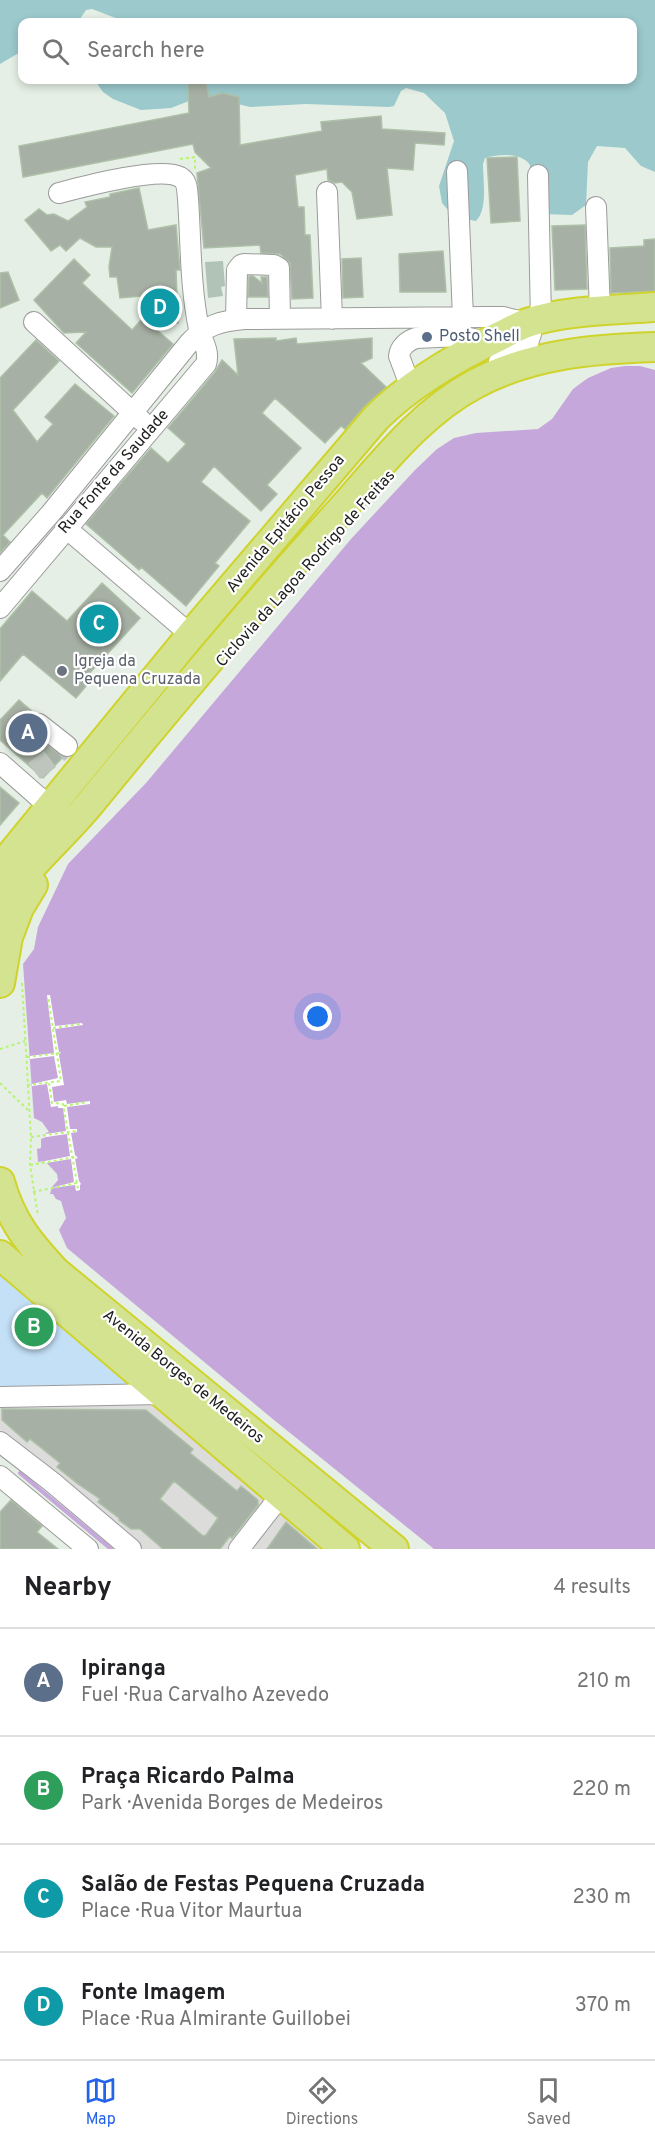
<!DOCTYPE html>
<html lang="en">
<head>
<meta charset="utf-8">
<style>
	:root { --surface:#fff; --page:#f2f2f2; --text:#202124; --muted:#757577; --line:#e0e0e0; --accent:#2563eb }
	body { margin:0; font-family:Overpass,sans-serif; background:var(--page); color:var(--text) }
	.you { position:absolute; left:318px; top:1017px; width:21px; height:21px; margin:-15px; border:4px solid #fff; border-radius:50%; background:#1a73e8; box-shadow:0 0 0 9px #1a73e833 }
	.badge { display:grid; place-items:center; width:39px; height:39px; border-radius:50%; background:var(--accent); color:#fff; font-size:20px; font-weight:700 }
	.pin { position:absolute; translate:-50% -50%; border:3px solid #fff; box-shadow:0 2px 6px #0006 }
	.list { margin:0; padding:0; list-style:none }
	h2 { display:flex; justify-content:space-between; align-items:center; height:78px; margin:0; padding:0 24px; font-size:26px }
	h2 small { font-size:20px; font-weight:400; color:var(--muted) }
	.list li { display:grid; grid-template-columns:39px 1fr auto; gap:18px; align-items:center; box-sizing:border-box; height:108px; padding:0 24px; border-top:2px solid var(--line) }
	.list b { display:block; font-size:22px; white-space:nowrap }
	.list p { margin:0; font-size:20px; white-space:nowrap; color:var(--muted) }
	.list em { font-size:20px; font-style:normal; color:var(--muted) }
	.icon { flex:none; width:33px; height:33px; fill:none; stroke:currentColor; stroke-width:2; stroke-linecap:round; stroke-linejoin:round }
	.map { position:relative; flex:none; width:655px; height:1549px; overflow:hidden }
	.search { position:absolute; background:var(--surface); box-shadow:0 3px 9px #0003; left:18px; right:18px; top:18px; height:66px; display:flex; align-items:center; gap:15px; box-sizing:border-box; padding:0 21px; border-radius:12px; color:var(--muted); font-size:22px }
	.sheet { height:510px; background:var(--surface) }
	nav { display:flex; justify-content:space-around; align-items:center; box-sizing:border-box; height:84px; border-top:2px solid var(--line); background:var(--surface); font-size:16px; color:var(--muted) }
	nav a { display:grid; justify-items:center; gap:3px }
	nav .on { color:var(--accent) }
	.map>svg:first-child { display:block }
</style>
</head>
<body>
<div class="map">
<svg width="655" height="1549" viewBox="0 0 655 1549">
	<rect width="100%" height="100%" fill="#e5efe5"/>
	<path fill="#dcdcdb" d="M0 1401 158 1404 271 1494 227 1549H142L0 1430Z
		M283 1504 336 1549H248Z"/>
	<path fill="#b1c3b7" d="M223 261 225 286 221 287 223 296 208 298 205 262Z"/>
	<path fill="#9bc9cc" d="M0 0H655V172L641 166 625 148 597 146 588 162 586 205 572 215 543 214C528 200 528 183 530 165 521 152 498 154 485 158L483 164C483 180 488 209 476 221L454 217 442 203 439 186 454 141 445 113 424 93 406 88 401 91 394 106 389 107 306 104 250 107 226 101H189L171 108 141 110 113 99 103 92 96 82 98 80H632V22H126L92 9 86 10 78 22H22V53L17 54 0 64Z"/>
	<path fill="#c4e0f7" d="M0 1268 137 1386H0Z"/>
	<path fill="#c6a7db" d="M625 366H640L655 370V1549H434L274 1420 67 1248 59 1230 66 1218 61 1201 56 1199 53 1194H50L52 1187 58 1180 57 1174 45 1161 38 1162 37 1149 41 1148V1139L46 1137V1133L49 1132 42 1122 34 1118 23 964 34 949 38 927 68 864 146 783 351 539 415 470 437 449 454 438 476 433 538 429 552 419 573 389 588 378 611 368Z"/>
	<path fill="#fff" d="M47 995H50L55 1026 82 1023 83 1025 55 1029 59 1052H61L59 1055 64 1085 52 1087 54 1102 66 1100 67 1104 90 1101V1104L67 1107 70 1129H77V1132L71 1133 75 1155 78 1158 75 1159 79 1181 81 1184 80 1185V1190L76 1191 75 1185 51 1188 74 1182 71 1159 46 1163 45 1161 70 1156 67 1134 46 1137V1134L66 1131 63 1108H58V1106L51 1107 47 1084 32 1086V1084L58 1078 54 1056 30 1059V1056L54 1053Z"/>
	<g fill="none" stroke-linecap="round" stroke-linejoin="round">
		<path stroke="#c6a7db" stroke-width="4" d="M20 1473 111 1549"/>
	</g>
	<path fill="#a7b0a4" stroke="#adc0a8" stroke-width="1.5" fill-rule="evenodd" d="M206 81 209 97 223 93 239 97 240 145 322 131 321 122 381 116 382 129 445 133 444 145 415 143 413 170 387 168 392 215 357 219 352 192 342 182 335 183 328 180 327 169 295 175 298 207H304L305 235H310L313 298 292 299 290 263 280 254 261 253 260 245 204 248 197 173 211 168 195 152 193 144 23 177 19 146 189 113 188 83Z
		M517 157 520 221 491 223 487 158Z
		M139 188 148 230 176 225 180 270H176L178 323 150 324 173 344 132 393 76 343 86 332 64 333 34 300 74 259 90 275 82 283 132 330 143 318 142 296 120 298 117 277H110L109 267 112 247H96L80 238 66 251 60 245 51 251 25 220 39 209 47 215 54 214 68 221 87 207 85 202 110 197V194Z
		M585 225 587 289 555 290 552 226Z
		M655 239V291L611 293 610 248 644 246V240Z
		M443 251 446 292H400L399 254Z
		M361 258 363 297 343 298 342 259Z
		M8 272 19 300 0 308V273Z
		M249 276H253L262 283 261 277H267L268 297H248Z
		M276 338V341L296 338 297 344 372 338V358L361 363 386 387 365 406 345 429 341 426 325 443 275 398 262 413 301 448 267 485 277 494 261 511 214 466 201 482 250 521 215 563 219 566 186 606 141 567 139 570 86 524 151 448 168 463 186 444 168 428 215 372 222 360 238 375 234 339Z
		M36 340 59 361 13 410 37 442 53 424 45 417 75 384 114 416 47 498 42 493 3 535 10 542 0 553V378Z
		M102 583 140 618 87 676 91 680 76 698 23 654 0 681V629L32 591 67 621Z
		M19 700 34 713 29 717 27 723 31 733 63 757 43 778 0 740V720Z
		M0 787 19 803 0 825Z
		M2 1409 146 1410 193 1449 190 1453 237 1491 241 1486 258 1500V1505L232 1538 230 1536 220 1549H163L140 1529H131L119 1520V1518L98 1502 100 1499 78 1484 57 1467 60 1463 30 1439 27 1442 2 1420ZM174 1481 218 1518 206 1535 203 1536 160 1499Z
		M11 1500 42 1526 37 1532 58 1549H0V1512Z
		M286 1522 317 1549H267Z"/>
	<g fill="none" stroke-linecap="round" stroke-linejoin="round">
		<path stroke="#bdc5bd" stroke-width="20" stroke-dasharray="20 10" stroke-linecap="butt" d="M34 771 62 750"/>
		<g stroke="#9b9b9b" stroke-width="22">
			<path id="minor" d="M457 171 463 318
				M538 175 541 320
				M327 192 332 319
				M596 207 600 311
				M236 320 237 270 241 265 244 264 274 265 279 268 280 319
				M34 322 142 421
				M411 388 399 356C400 347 407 341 416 338L460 336 487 342
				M66 528 191 635
				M0 571 51 513 190 342C206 325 221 321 244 319L486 317H503L527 323 531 334 527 346 499 362
				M0 608 206 364C210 350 202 342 199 329 190 287 191 241 188 199 187 191 188 181 180 177 160 166 82 187 59 193
				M39 724 67 746
				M0 763 50 807
				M0 1397 162 1394
				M0 1442 52 1482 131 1549
				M0 1476 88 1549
				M239 1549 281 1495"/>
		</g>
		<g stroke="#cfd32c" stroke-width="32">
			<path id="highway" d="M0 868 191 635 376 418C411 383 458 356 502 335 510 331 519 326 527 323 565 310 615 310 655 307
				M0 907C25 867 63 837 92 801 173 702 254 605 340 511 380 466 420 413 475 384 531 354 593 349 655 347
				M0 983 8 937 19 908 33 885
				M0 1182C11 1221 28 1242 56 1272L394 1549
				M0 1255 345 1549"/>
		</g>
		<path stroke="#b6f471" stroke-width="2" stroke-dasharray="3 3" stroke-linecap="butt" d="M180 159 195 157V170
			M22 983 31 1137 30 1165 38 1216
			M53 1028 80 1024
			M0 1049 25 1041
			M27 1057 60 1053
			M0 1083 28 1110
			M49 1083 52 1103 63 1104 78 1189
			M27 1085 61 1081 48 996
			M64 1106 88 1102
			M31 1137 76 1131
			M30 1165 76 1157
			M33 1192 77 1183"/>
		<use href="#minor" stroke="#fff" stroke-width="20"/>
		<use href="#highway" stroke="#d4e390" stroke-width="28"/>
	</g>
	<circle fill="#5c6f8a" stroke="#fff" stroke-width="2" cx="427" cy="337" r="6"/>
	<circle fill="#6b7280" stroke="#fff" stroke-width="2" cx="62" cy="671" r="6"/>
	<g text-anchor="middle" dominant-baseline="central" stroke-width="4.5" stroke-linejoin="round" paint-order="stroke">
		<g font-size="16" fill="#4e5e75" stroke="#fff" text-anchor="start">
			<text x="439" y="337">Posto Shell</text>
		</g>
		<g font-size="16" fill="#1e1e1e" stroke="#fff">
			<text transform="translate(114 472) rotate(-49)">Rua Fonte da Saudade</text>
			<text transform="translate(286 524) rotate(-50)">Avenida Epitácio Pessoa</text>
			<text transform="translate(306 569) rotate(-48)">Ciclovia da Lagoa Rodrigo de Freitas</text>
			<text transform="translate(183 1377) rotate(39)">Avenida Borges de Medeiros</text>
		</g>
		<g font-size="16" fill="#5b616d" stroke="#fff" text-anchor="start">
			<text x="74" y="662">Igreja da<tspan x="74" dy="18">Pequena Cruzada</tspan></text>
		</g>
	</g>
</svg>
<div class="you"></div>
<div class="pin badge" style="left:28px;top:733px;background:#5c6f8a">A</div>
<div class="pin badge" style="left:34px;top:1327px;background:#2e9e5b">B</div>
<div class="pin badge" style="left:99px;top:624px;background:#0f9aa8">C</div>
<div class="pin badge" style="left:160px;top:308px;background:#0f9aa8">D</div>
<div class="search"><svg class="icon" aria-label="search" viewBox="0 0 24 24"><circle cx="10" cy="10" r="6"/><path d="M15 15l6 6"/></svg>Search here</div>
</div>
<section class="sheet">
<h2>Nearby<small>4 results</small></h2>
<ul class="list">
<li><span class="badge" style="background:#5c6f8a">A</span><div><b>Ipiranga</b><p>Fuel · Rua Carvalho Azevedo</p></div><em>210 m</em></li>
<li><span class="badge" style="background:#2e9e5b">B</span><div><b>Praça Ricardo Palma</b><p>Park · Avenida Borges de Medeiros</p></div><em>220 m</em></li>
<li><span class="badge" style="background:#0f9aa8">C</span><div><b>Salão de Festas Pequena Cruzada</b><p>Place · Rua Vitor Maurtua</p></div><em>230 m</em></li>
<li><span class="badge" style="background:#0f9aa8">D</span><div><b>Fonte Imagem</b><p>Place · Rua Almirante Guillobei</p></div><em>370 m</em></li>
</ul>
</section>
<nav>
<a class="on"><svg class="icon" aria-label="map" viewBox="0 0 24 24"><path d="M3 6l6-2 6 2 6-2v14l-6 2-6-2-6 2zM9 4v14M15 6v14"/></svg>Map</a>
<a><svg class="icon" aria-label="directions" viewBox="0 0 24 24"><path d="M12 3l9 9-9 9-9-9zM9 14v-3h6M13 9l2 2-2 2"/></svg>Directions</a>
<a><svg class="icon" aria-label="saved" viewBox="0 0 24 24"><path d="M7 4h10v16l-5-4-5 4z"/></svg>Saved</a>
</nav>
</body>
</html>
